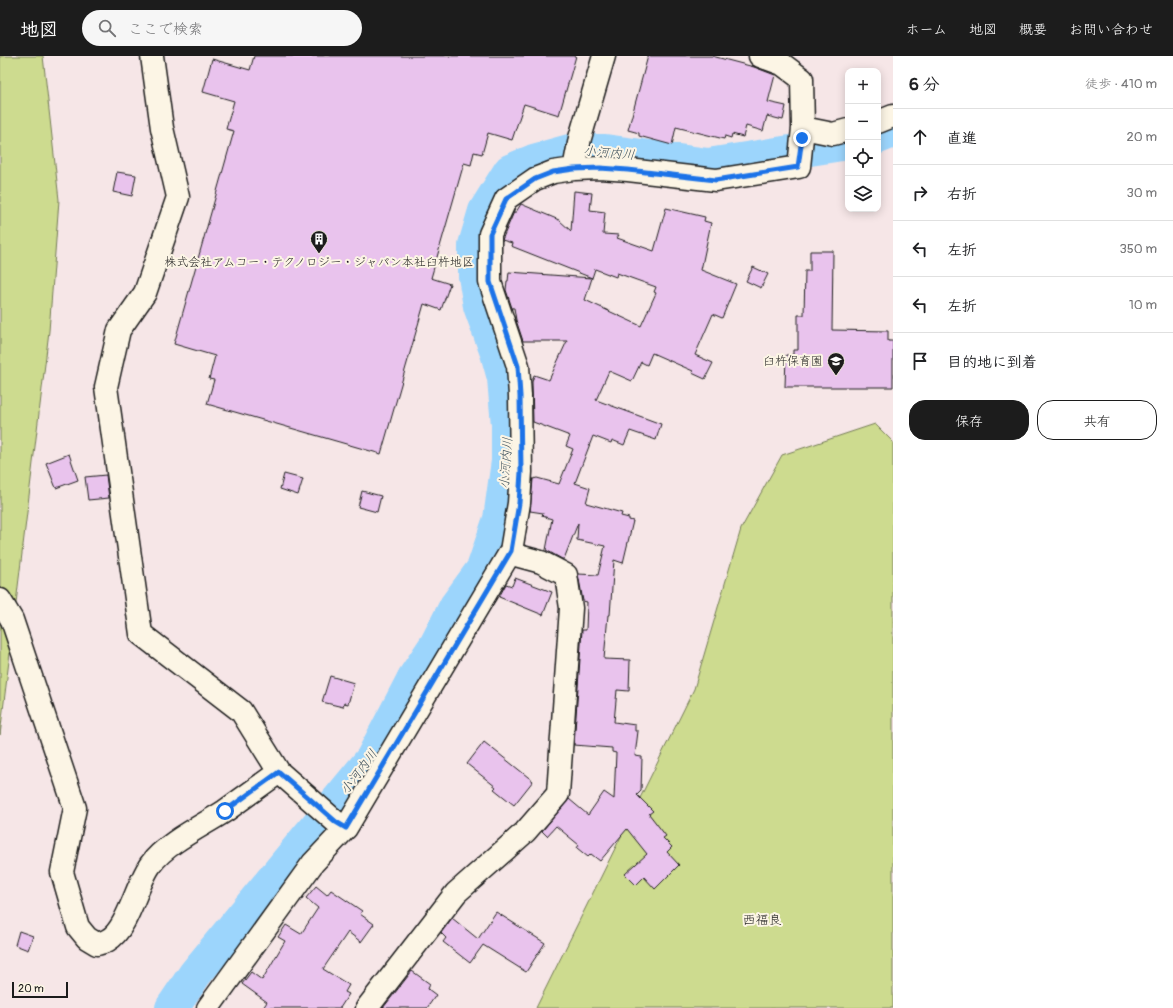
<!DOCTYPE html>
<html lang="ja">
<head>
<meta charset="utf-8">
<style>
	:root { --surface:#fff; --page:#f6f6f6; --text:#202124; --muted:#757577; --line:#e0e0e0; --accent:#1c1c1c }
	body { margin:0; font-family:Pangolin,"Klee One",sans-serif; background:var(--page); color:var(--text) }
	.controls { position:absolute; right:12px; top:12px; display:grid; overflow:hidden; border-radius:8px; box-shadow:0 2px 10px #0003 }
	.controls button { width:36px; height:36px; display:grid; place-items:center; padding:0; border:0; border-bottom:1px solid var(--line); background:var(--surface); color:var(--text); font:20px sans-serif }
	.scale { position:absolute; left:12px; bottom:10px; width:56px; box-sizing:border-box; padding-left:4px; border:2px solid #1c1c1c; border-top:0; font-size:11px; line-height:14px; white-space:nowrap; color:#1c1c1c; -webkit-text-stroke:3px #fcf5e5; paint-order:stroke }
	.stop { position:absolute; width:12px; height:12px; margin:-9px; border:3px solid #1a73e8; border-radius:50%; background:#fff }
	.stop.end { background:#1a73e8; border-color:#fff; box-shadow:0 1px 4px #0008 }
	.list { margin:0; padding:0; list-style:none }
	h2 { display:flex; justify-content:space-between; align-items:center; height:52px; margin:0; padding:0 16px; font-size:17px }
	h2 small { font-size:13px; font-weight:400; color:var(--muted) }
	.list li { display:grid; grid-template-columns:26px 1fr auto; gap:12px; align-items:center; box-sizing:border-box; height:56px; padding:0 16px; border-top:1px solid var(--line) }
	.list b { display:block; font-size:15px; white-space:nowrap }
	.list em { font-size:13px; font-style:normal; color:var(--muted) }
	.actions { display:flex; gap:8px; padding:12px 16px }
	.actions a { flex:1; padding:9px 0; border:1px solid var(--accent); border-radius:16px; text-align:center; font-size:14px; color:var(--accent) }
	.actions .main { background:var(--accent); color:#fff }
	.icon { flex:none; width:22px; height:22px; fill:none; stroke:currentColor; stroke-width:2; stroke-linecap:round; stroke-linejoin:round }
	.map { position:relative; flex:none; width:893px; height:952px; overflow:hidden }
	header { display:flex; align-items:center; gap:24px; box-sizing:border-box; height:56px; padding:0 20px; background:var(--accent); color:#fff }
	header strong { font-size:19px }
	nav { display:flex; gap:22px; margin-inline-start:auto; font-size:14px }
	.search { width:280px; height:36px; background:var(--page); display:flex; align-items:center; gap:10px; box-sizing:border-box; padding:0 14px; border-radius:22px; color:var(--muted); font-size:15px }
	main { display:flex }
	aside { flex:1; background:var(--surface) }
	.map>svg:first-child { display:block }
</style>
</head>
<body>
<header>
<strong>地図</strong>
<div class="search"><svg class="icon" aria-label="search" viewBox="0 0 24 24"><circle cx="10" cy="10" r="6"/><path d="M15 15l6 6"/></svg>ここで検索</div>
<nav><a>ホーム</a><a>地図</a><a>概要</a><a>お問い合わせ</a></nav>
</header>
<main>
<div class="map">
<svg width="893" height="952" viewBox="0 0 893 952">
	<rect width="100%" height="100%" fill="#f6e6e7"/>
	<filter id="ink" filterUnits="userSpaceOnUse"><feTurbulence type="fractalNoise" baseFrequency=".025" numOctaves="2"/><feDisplacementMap in="SourceGraphic" scale="8" xChannelSelector="R" yChannelSelector="G"/><feConvolveMatrix kernelMatrix="1 2 1 2 8 2 1 2 1" color-interpolation-filters="sRGB"/></filter>
	<g filter="url(#ink)">
		<path fill="#cddb8f" stroke="#747c56" d="M0 0H43L59 144 49 275 0 679Z
			M875 368 893 386V952H536L694 633 741 473 782 399Z"/>
		<g fill="none" stroke-linecap="round" stroke-linejoin="round">
			<path stroke="#9cd5fc" stroke-width="34" d="M878 81 893 75
				M172 952 195 918 372 703 414 622 436 589 456 550 483 513 500 463 508 405V369L504 322 497 297 480 250 475 220V189L485 155 510 115 534 105 570 95H605L708 109 848 87"/>
		</g>
		<path fill="#e9c3ed" stroke="#1c1c1c" d="M254 0H576L559 59 524 48 512 84 488 77 482 98 474 96 471 109 464 107 431 222 450 228 441 254 424 248 381 398 207 348 214 324 209 323 215 300 174 288 234 75 226 73 234 45 203 36 212 3 250 14Z
			M648 0H712L754 11 775 19 768 46 786 50 783 64 767 60 763 75 746 70 743 81 732 78 731 82 725 80 724 83 676 71 672 89 639 80V77L628 74Z
			M117 116 136 119 132 140 113 136Z
			M574 135 592 137 590 154 605 156 603 178 619 179 617 182 654 195 666 152 705 161 704 165 711 167 701 214 736 228 722 262 713 258 695 299 713 307 705 323 692 317 693 315 652 297 647 309 641 306 632 325 609 315 596 344 661 368 656 384 630 375 624 389 612 384 611 387 593 380 575 427 590 432 586 447 622 457 621 460 629 462V464L633 465 623 507 614 504 610 559H608L604 603 630 604 629 635 617 634 614 666 635 669V675H638L635 700 642 701 641 735 637 739 653 755 649 758 666 780 663 782 672 791 667 796 679 809 655 833 644 821 636 829 625 818 647 798 627 773 600 805 591 798 588 801 577 792 579 789 556 770 547 780 542 775 569 743 588 759 604 736 614 743 616 697 612 696V692L574 689 582 574H586L587 546 583 545 578 518 598 519 605 490 577 484 578 467 564 503H562L546 494 552 463 542 460 543 457 530 455 533 423 537 422 559 428 573 393 566 390 570 380 533 366 532 326 534 319 549 324 567 285H523L516 264 514 252H512L506 234 507 225H508L509 216 592 222 585 244 641 270 656 237 654 236 656 231 617 217 616 221 595 213 592 222 511 190 512 187 502 184 514 156H516L521 148 559 164 571 175Z
			M810 195H833L832 274 888 275V285H893V331H785L786 299H793V294H798V259H804L805 215H810Z
			M753 211 768 218 761 232 746 225Z
			M69 398 78 424 56 432 46 407Z
			M284 418 303 423 298 439 280 433Z
			M106 419 109 442 88 444 85 421Z
			M362 435 381 440 377 456 358 451Z
			M515 522 552 536 543 559 499 541 506 528 512 530Z
			M330 620 354 627 348 648 344 647 343 651 322 646Z
			M484 686 533 725 514 749 494 733 496 731 467 708Z
			M316 830 327 839 331 834 362 855 360 858 374 868 361 886 348 876 323 913 349 929 345 936 349 938 340 952H263L267 946 242 928 251 916 262 924 285 885 278 881 286 869 301 878 318 852 306 842Z
			M496 856 545 887 526 916 483 889 470 907 443 886 446 882 441 877 452 862 478 883Z
			M19 875 33 880 28 894 15 889Z
			M412 915 430 928 428 933 436 939 427 952H383Z"/>
		<g fill="none" stroke-linecap="round" stroke-linejoin="round">
			<g stroke="#1c1c1c" stroke-width="25">
				<path id="minor" d="M152 0 162 72 178 141 145 237 119 274 106 331 141 578 241 655 279 716 336 766 346 772
					M878 66 893 60
					M803 72 833 78 848 74
					M574 113 580 82 604 0
					M0 544 12 564 75 752 62 816 78 871 87 882 97 888C100 887 105 886 108 884 128 873 137 826 151 808 166 787 202 770 225 755 243 742 261 729 279 716
					M208 952 313 807 346 772 511 495 519 447 521 416 520 340 518 310 490 226V178L506 143 535 123 553 116 574 113 600 112 628 114 716 124 799 111 803 72 802 23 782 8 760 0
					M367 952 456 837 525 776 558 738 571 552 566 519 541 506 519 500 511 495"/>
			</g>
			<use href="#minor" stroke="#fcf5e5" stroke-width="22"/>
		</g>
	</g>
	<g fill="none" stroke-linecap="round" stroke-linejoin="round" filter="url(#ink)">
		<path stroke="#1a73e8" stroke-width="5" d="M225 755 279 716 336 766 346 772 511 495 519 447 521 416 520 340 518 310 490 226V178L506 143 535 123 553 116 574 113 600 112 628 114 716 124 798 111 802 82"/>
	</g>
	<defs>
		<g id="building-pin" transform="scale(0.9)"><path d="M0 17L-7.5 6A9.5 9.5 0 1 1 7.5 6Z" fill="#1c1c1c" stroke="#fcf5e5"/><path d="M-4-6H4V6H1V3H-1V6H-4ZM-2.5-4.3h1.7v1.8h-1.7ZM.8-4.3h1.7v1.8H.8ZM-2.5-1h1.7V.8h-1.7ZM.8-1h1.7V.8H.8Z" fill="#fff"/></g>
		<g id="school-pin" transform="scale(0.9)"><path d="M0 17L-7.5 6A9.5 9.5 0 1 1 7.5 6Z" fill="#1c1c1c" stroke="#fcf5e5"/><path d="M0-5L7-2L0 1L-7-2ZM-4 1L0 2.5L4 1V4Q0 6-4 4Z" fill="#fff"/></g>
	</defs>
	<g fill-rule="evenodd">
		<use href="#building-pin" x="319" y="183"/>
		<use href="#school-pin" x="836" y="305"/>
	</g>
	<g text-anchor="middle" dominant-baseline="central" stroke-width="4" stroke-linejoin="round" paint-order="stroke">
		<g font-size="12" fill="#1c1c1c" stroke="#fcf5e5">
			<text x="319" y="206">株式会社アムコー・テクノロジー・ジャパン本社臼杵地区</text>
			<text x="823" y="305" text-anchor="end">臼杵保育園</text>
		</g>
		<g font-size="13" font-style="italic" fill="#42545f" stroke="#fcf5e5">
			<text transform="translate(609 97) rotate(5)">小河内川</text>
			<text transform="translate(506 407) rotate(-86)">小河内川</text>
			<text transform="translate(359 716) rotate(-53)">小河内川</text>
		</g>
		<g font-size="13" fill="#1c1c1c" stroke="#fcf5e5">
			<text x="762" y="864">西福良</text>
		</g>
	</g>
</svg>
<div class="controls">
<button>+</button>
<button>−</button>
<button><svg class="icon" aria-label="locate" viewBox="0 0 24 24"><circle cx="12" cy="12" r="6"/><path d="M12 2v4M12 18v4M2 12h4M18 12h4"/></svg></button>
<button><svg class="icon" aria-label="layers" viewBox="0 0 24 24"><path d="M12 4l9 5-9 5-9-5zM3 14l9 5 9-5"/></svg></button>
</div>
<div class="scale">20 m</div>
<div class="stop" style="left:225px;top:755px"></div>
<div class="stop end" style="left:802px;top:82px"></div>
</div>
<aside>
<h2>6 分<small>徒歩 · 410 m</small></h2>
<ul class="list">
<li><svg class="icon" aria-label="ahead" viewBox="0 0 24 24"><path d="M12 20V5M6 11l6-6 6 6"/></svg><div><b>直進</b></div><em>20 m</em></li>
<li><svg class="icon" aria-label="right" viewBox="0 0 24 24"><path d="M7 20v-9h11M14 6l5 5-5 5"/></svg><div><b>右折</b></div><em>30 m</em></li>
<li><svg class="icon" aria-label="left" viewBox="0 0 24 24"><path d="M17 20v-9H6M10 6l-5 5 5 5"/></svg><div><b>左折</b></div><em>350 m</em></li>
<li><svg class="icon" aria-label="left" viewBox="0 0 24 24"><path d="M17 20v-9H6M10 6l-5 5 5 5"/></svg><div><b>左折</b></div><em>10 m</em></li>
<li><svg class="icon" aria-label="arrive" viewBox="0 0 24 24"><path d="M6 21V4h12l-3 4 3 4H6"/></svg><div><b>目的地に到着</b></div></li>
</ul>
<div class="actions"><a class="main">保存</a><a>共有</a></div>
</aside>
</main>
</body>
</html>
